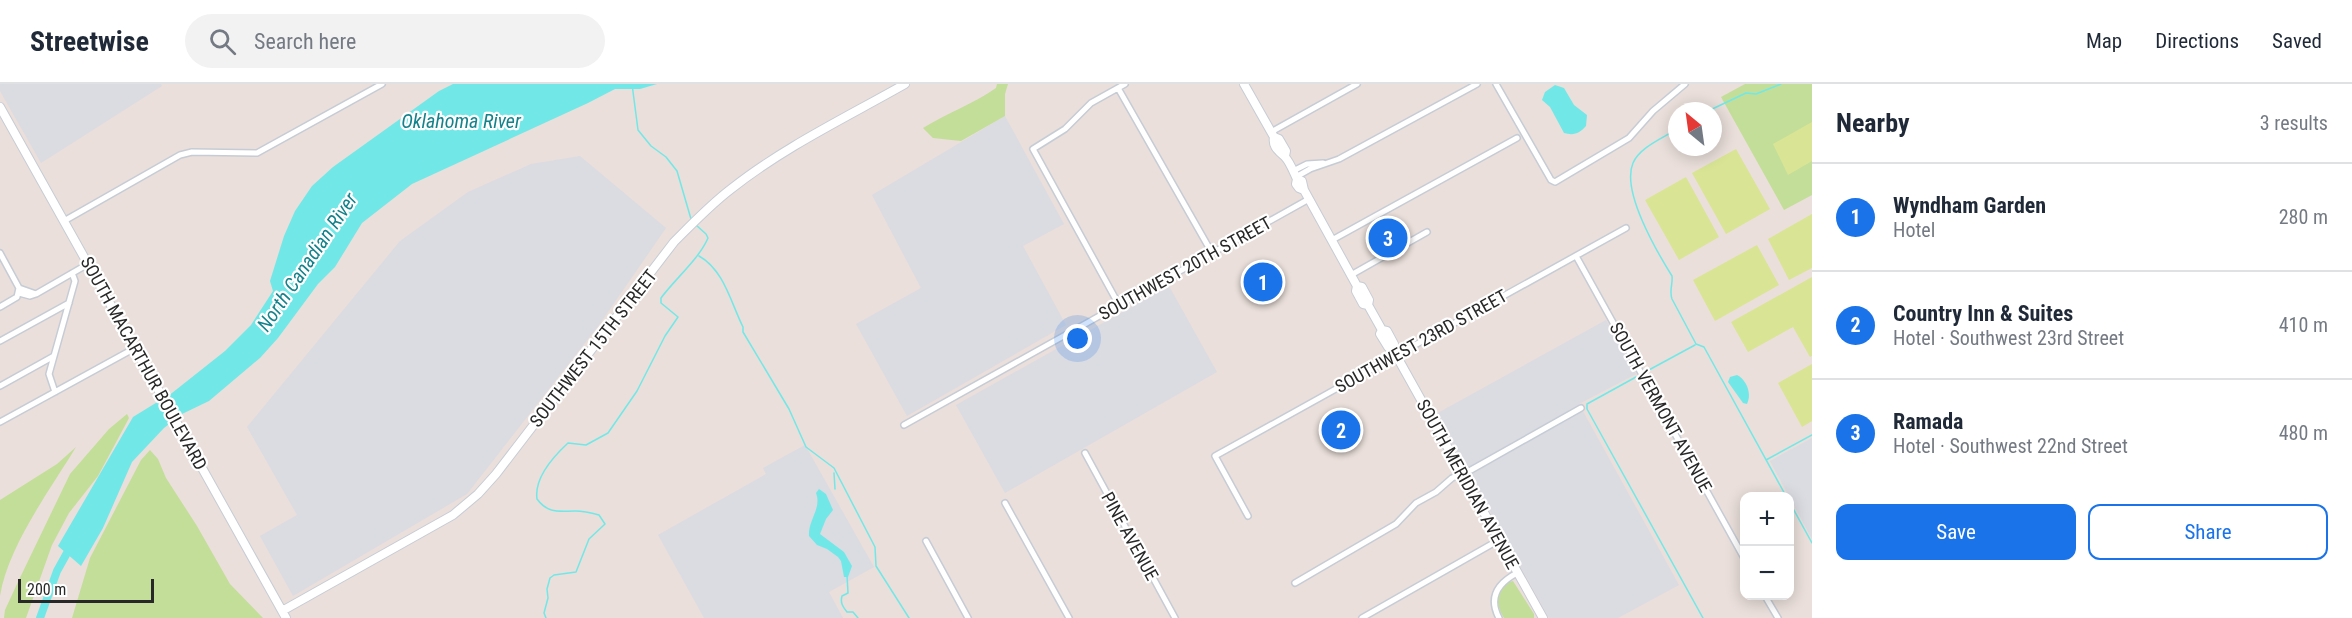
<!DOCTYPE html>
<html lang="en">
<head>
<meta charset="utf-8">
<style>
	:root { --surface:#fff; --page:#f2f2f3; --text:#1f2937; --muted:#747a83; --line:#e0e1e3; --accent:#1a73e8 }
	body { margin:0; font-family:"Roboto Condensed",sans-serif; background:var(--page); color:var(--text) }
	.controls { position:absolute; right:18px; bottom:18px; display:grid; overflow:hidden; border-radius:12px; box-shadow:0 3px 15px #0003 }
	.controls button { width:54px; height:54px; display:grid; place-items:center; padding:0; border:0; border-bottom:2px solid var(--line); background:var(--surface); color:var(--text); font:30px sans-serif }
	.compass { position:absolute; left:1668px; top:18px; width:54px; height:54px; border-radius:50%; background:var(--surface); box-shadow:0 3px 15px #0003; rotate:331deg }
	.scale { position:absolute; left:18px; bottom:15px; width:136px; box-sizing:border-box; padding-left:6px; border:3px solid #282828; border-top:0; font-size:16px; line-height:21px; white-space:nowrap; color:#282828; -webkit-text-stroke:4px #fff; paint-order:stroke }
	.you { position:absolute; left:1078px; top:255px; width:21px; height:21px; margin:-15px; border:4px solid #fff; border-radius:50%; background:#1a73e8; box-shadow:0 0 0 9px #1a73e833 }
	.badge { display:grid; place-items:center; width:39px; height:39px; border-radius:50%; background:var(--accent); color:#fff; font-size:20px; font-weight:700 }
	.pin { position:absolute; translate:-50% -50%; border:3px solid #fff; box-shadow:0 2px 6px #0006 }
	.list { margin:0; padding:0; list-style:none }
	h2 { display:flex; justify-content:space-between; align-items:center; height:78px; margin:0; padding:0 24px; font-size:26px }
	h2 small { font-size:20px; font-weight:400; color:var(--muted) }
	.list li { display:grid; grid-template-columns:39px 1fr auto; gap:18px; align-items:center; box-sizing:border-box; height:108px; padding:0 24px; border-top:2px solid var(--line) }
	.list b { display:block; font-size:22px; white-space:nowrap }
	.list p { margin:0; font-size:20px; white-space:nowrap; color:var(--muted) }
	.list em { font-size:20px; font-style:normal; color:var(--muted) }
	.actions { display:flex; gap:12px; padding:18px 24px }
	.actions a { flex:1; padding:14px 0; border:2px solid var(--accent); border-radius:12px; text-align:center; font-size:21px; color:var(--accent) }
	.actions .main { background:var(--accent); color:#fff }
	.icon { flex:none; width:33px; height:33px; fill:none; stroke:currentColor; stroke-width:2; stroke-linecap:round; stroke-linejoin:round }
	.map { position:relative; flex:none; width:1812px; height:534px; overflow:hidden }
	header { display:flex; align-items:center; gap:36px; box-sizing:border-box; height:84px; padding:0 30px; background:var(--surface); border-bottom:2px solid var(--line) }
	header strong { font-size:28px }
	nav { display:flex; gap:33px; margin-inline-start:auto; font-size:21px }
	.search { width:420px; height:54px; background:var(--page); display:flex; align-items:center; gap:15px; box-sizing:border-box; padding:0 21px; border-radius:33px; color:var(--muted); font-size:22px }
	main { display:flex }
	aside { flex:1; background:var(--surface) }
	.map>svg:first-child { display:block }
</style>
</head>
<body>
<header>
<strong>Streetwise</strong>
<div class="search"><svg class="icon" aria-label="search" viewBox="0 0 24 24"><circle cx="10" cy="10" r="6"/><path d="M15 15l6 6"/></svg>Search here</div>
<nav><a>Map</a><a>Directions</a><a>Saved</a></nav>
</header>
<main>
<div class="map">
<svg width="1812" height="534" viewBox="0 0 1812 534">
	<rect width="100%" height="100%" fill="#eadfda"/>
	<path fill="#dbdbe2" d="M0 0H161L162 2 41 79 0 7Z
		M1005 32 1064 140 1023 162 1066 241 907 332 856 240 921 204 872 111Z
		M580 72 666 144 599 241 467 410 293 512 260 452 297 431 247 343 400 157 468 108 531 80Z
		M1169 202 1217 288 1005 409 956 321Z
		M1606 236 1636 290 1579 320 1679 501 1618 534H1549L1436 330Z
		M1812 354V455L1770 377Z
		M805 361 874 483 829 508 843 534H704L658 451 766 390 763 384Z"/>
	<path fill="#c3de99" d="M997 0H1008L1005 10V32L961 57 933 54 923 44C947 29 973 20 996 4Z
		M1745 0H1812V111L1784 126 1721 13Z
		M127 330 129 334 98 392 69 429 52 461 26 534H4L5 526 17 500 70 390 109 345Z
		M76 363C50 406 8 462 0 512V416L57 380Z
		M150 366 158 375 166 394 197 442 230 500 263 534H72L90 474 141 376Z
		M1513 497 1534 530V534H1504C1495 521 1494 500 1513 497Z"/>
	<path fill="#d9e595" d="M1812 38V77L1788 91 1773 60Z
		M1736 65 1770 125 1726 150 1692 89Z
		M1686 93 1719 153 1679 176 1645 116Z
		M1812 130V184L1789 196 1768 155Z
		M1757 161 1779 201 1715 237 1693 196Z
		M1812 193V272L1810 273 1793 243 1748 268 1731 238Z
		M1812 280V337L1802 343 1778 299Z"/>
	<path fill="#71e8e7" d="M453 0H657L640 5H615L588 19 412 100 362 139 335 183 318 200 278 254 260 274 209 317 182 330 164 344 132 378 103 444 81 482 58 462 133 333 172 309 225 267 251 241 273 207 270 197 284 152 295 127 312 102 333 83 439 7Z
		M1555 1 1564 4 1574 21 1587 31 1586 42C1580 49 1574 52 1564 49L1550 23 1542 16 1545 8Z
		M1737 291C1747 296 1752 310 1747 320L1743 319 1728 298 1730 293Z
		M819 405 826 410 833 426 826 435 820 450 844 468 852 482 848 493H844L841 477 838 473 827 465 817 461 809 452C808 436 822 424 816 409Z"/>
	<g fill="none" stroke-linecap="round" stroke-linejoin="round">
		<path stroke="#71e8e7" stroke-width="1.5" d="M632 0 638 46 651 62 666 73 677 87 691 135
			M1708 27 1746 9 1756 10 1781 0
			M1677 45C1663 54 1640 63 1633 79 1621 107 1657 168 1672 192 1673 201 1669 206 1672 215L1696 260 1704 263 1786 412
			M699 172C724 186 731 219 743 243V248L789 325 806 363 834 384 875 463 876 482 909 534
			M1647 287 1695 261
			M1636 293 1587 320V325L1703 534
			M1766 376 1812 351
			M834 389 835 405
			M1790 419 1812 459
			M847 491 848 509 842 512C840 519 843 523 847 528H853L858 534
			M546 534 544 529 548 514 547 505 550 494 554 491 576 488 589 455 605 440 599 431C592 429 583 427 575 427 559 427 548 430 537 415 534 394 554 372 568 359L586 361 608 349 637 307 665 252 678 233 661 219V214C675 195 699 175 708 154L706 150 696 141"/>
		<path stroke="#71e8e7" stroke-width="8" d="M40 534 57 487 72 460"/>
		<g stroke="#c6ccd5" stroke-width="8">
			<path id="minor" d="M1496 0 1551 96 1555 98 1629 54 1653 27 1685 0
				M1118 4 1212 169
				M1271 48 1357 0
				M1293 87 1307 80 1323 79
				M1296 93 1310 85 1339 75 1477 0
				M64 137 180 71 192 68 257 69 382 0
				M1332 156 1517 54
				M0 169 19 204 17 213 0 223
				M1576 172 1744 474
				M1351 191 1427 148
				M19 204 36 210
				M19 209 30 212 36 210 88 180
				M1119 221 1033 65 1065 45 1091 19 1125 0
				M0 257 69 219
				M0 302 54 272
				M55 308 49 290 75 197 72 189
				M0 338 135 264
				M904 341 1309 115
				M1085 369 1175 534
				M1005 419 1069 534
				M1248 432 1215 372 1626 144
				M926 457 968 534
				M1295 499 1396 440 1416 419 1436 408 1452 394 1471 386 1581 324
				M1765 512 1778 534
				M1362 534 1499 456
				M1499 534C1488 513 1498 499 1517 489"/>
		</g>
		<g stroke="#c6ccd5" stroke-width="10">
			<path id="secondary" d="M1244 0 1274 53C1272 63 1279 67 1285 73 1290 78 1294 89 1297 95L1296 100 1299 104 1304 106
				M0 23 286 534
				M1274 53 1279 55 1286 67 1285 72
				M1297 95 1302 97 1304 106 1357 202 1356 207 1363 220 1368 221
				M1357 202 1362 203 1369 216 1368 221 1382 246 1380 250 1388 263 1393 266
				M1382 246 1387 247 1394 260 1393 266 1396 271 1543 534
				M282 527 453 431 478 410 496 390 674 158C692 140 710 121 731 105 784 63 847 33 905 0"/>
		</g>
		<use href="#minor" stroke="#fff" stroke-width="5"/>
		<use href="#secondary" stroke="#fff" stroke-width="8"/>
	</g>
	<g text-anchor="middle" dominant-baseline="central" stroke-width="4.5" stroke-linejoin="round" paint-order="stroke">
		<g font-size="18" fill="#282828" stroke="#fff">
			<text transform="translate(1185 184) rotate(-29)">SOUTHWEST 20TH STREET</text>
			<text transform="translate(1421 257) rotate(-29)">SOUTHWEST 23RD STREET</text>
			<text transform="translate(593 264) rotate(-52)">SOUTHWEST 15TH STREET</text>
			<text transform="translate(144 279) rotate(61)">SOUTH MACARTHUR BOULEVARD</text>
			<text transform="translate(1661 323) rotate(61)">SOUTH VERMONT AVENUE</text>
			<text transform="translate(1468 400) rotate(61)">SOUTH MERIDIAN AVENUE</text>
			<text transform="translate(1130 452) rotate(61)">PINE AVENUE</text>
		</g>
		<g font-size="20" font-style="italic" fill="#14828b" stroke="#fff">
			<text x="461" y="37">Oklahoma River</text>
			<text transform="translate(307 178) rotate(-56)">North Canadian River</text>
		</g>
	</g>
</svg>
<div class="controls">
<button>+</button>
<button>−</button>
</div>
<svg class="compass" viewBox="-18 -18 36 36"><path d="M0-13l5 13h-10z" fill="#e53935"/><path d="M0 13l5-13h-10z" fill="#747a83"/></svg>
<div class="scale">200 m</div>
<div class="you"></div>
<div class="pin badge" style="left:1263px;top:198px">1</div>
<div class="pin badge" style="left:1341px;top:346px">2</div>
<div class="pin badge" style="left:1388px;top:154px">3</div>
</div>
<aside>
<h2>Nearby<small>3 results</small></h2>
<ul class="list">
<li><span class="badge">1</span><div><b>Wyndham Garden</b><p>Hotel</p></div><em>280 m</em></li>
<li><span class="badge">2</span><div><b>Country Inn &amp; Suites</b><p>Hotel · Southwest 23rd Street</p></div><em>410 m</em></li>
<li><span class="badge">3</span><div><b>Ramada</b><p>Hotel · Southwest 22nd Street</p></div><em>480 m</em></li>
</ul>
<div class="actions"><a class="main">Save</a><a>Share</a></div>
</aside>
</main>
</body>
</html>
